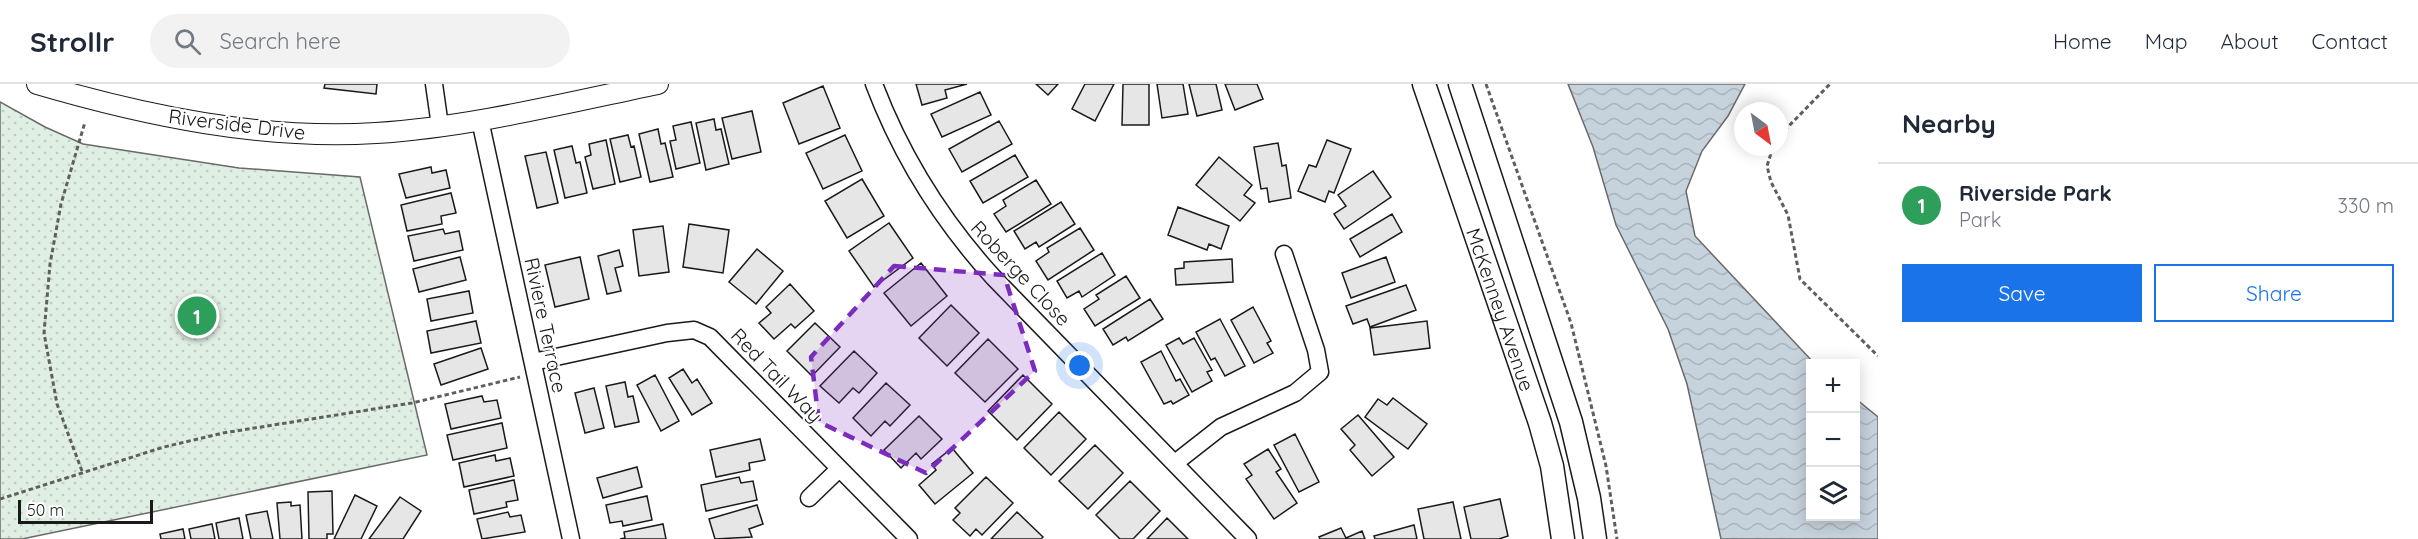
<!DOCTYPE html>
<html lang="en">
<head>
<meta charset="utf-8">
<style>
	:root { --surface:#fff; --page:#f2f2f3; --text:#1f2937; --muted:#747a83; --line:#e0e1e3; --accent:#1a73e8 }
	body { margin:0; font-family:Quicksand,sans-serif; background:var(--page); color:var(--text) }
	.controls { position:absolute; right:18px; bottom:18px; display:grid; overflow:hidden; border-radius:0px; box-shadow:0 3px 15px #0003 }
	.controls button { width:54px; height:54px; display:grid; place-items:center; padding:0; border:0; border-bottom:2px solid var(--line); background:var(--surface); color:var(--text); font:30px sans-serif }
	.compass { position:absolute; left:1734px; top:18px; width:54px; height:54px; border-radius:50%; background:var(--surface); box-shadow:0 3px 15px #0003; rotate:148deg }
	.scale { position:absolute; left:18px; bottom:15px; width:135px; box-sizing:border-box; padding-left:6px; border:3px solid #1a1a1a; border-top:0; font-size:16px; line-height:21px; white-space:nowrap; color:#1a1a1a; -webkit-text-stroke:4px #fff; paint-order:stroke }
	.you { position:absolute; left:1080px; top:282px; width:21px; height:21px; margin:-15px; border:4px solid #fff; border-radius:50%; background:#1a73e8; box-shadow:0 0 0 9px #1a73e833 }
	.badge { display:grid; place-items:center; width:39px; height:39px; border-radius:50%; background:var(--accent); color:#fff; font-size:20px; font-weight:700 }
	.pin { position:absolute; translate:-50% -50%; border:3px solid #fff; box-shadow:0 2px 6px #0006 }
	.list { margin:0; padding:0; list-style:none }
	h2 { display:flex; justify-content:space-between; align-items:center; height:78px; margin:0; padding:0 24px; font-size:26px }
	h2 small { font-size:20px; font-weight:400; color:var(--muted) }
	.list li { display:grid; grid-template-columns:39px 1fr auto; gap:18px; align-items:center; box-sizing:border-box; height:84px; padding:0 24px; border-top:2px solid var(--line) }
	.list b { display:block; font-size:22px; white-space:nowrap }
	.list p { margin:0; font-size:20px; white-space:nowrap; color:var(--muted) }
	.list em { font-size:20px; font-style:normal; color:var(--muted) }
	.actions { display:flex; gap:12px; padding:18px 24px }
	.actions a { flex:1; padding:14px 0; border:2px solid var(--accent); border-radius:0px; text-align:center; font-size:21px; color:var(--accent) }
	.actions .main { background:var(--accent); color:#fff }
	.icon { flex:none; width:33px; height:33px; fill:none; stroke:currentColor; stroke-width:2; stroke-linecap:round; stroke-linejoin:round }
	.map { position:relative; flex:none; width:1878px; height:455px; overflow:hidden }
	header { display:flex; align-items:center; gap:36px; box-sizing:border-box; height:84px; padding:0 30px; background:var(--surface); border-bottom:2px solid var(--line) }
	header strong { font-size:28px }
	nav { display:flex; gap:33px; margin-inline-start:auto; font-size:21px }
	.search { width:420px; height:54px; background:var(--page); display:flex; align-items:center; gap:15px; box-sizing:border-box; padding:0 21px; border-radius:33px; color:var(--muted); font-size:22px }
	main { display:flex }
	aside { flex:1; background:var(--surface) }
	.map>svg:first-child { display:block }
</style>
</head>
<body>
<header>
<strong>Strollr</strong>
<div class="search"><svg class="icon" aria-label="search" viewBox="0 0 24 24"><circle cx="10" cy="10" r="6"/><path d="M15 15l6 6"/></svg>Search here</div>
<nav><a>Home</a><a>Map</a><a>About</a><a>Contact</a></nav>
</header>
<main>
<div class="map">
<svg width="1878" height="455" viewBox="0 0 1878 455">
	<defs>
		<pattern id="park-dots" width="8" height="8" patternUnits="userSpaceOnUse" patternTransform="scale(1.5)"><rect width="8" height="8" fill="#e0efe3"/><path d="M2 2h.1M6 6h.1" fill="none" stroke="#c0ccc2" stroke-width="1.8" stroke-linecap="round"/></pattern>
		<pattern id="water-waves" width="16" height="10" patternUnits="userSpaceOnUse" patternTransform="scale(1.5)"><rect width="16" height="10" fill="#c6d2dc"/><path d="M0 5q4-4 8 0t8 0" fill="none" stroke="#aab4bc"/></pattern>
	</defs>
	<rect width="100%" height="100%" fill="#fff"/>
	<path fill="url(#park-dots)" stroke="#6a6a6a" stroke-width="1.5" d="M0 18 45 43 83 60 239 84 360 93 427 371 22 455H0Z"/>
	<path fill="url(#water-waves)" stroke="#6a6a6a" stroke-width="1.5" d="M1568 0H1745L1728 32 1702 67 1686 107 1695 152 1814 279 1810 280V432H1856V315L1878 333V455H1721L1687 300 1668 245 1616 141 1593 63Z"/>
	<path fill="#e6e6e6" stroke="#1a1a1a" stroke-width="1.5" d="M325 0H377L376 10 324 4Z
		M916 0H967L945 6 947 14 922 21Z
		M1036 0H1058L1048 11Z
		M1085 0H1114L1095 37 1072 25Z
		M1123 0H1149V41H1122Z
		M1157 0H1183L1188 30 1162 34Z
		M1189 0H1216L1222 26 1197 32Z
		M1225 0H1257L1263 15 1235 26Z
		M823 2 840 44 799 60 783 19Z
		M980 8 991 31 942 53 931 30Z
		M752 27 761 68 732 75 722 34Z
		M714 35 716 46 721 45 729 80 706 86 696 39Z
		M999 37 1012 60 962 88 949 65Z
		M691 38 700 79 676 85 670 57 676 56 673 42Z
		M658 45 661 60 665 59 673 93 650 98 639 50Z
		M628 51 631 63 634 62 641 93 620 98 610 55Z
		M845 51 862 87 823 105 806 69Z
		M606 56 615 100 593 105 585 73 591 71 589 60Z
		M1327 56 1351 65 1334 109 1329 107 1325 118 1298 107 1309 81 1316 83Z
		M1278 59 1282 82 1286 81 1291 114 1269 118 1267 104 1261 105 1254 63Z
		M572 62 576 79 580 78 587 109 565 114 554 66Z
		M546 68 558 119 537 124 525 72Z
		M1015 71 1028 93 983 119 970 97Z
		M1219 73 1252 101 1244 111 1255 119 1240 137 1196 101Z
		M431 83 432 89 446 86 450 104 406 114 399 90Z
		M1373 87 1391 113 1344 145 1334 130 1346 122 1338 111Z
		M862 95 884 132 847 154 825 117Z
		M1036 96 1051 120 1006 148 994 130 1006 122 1003 116Z
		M451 109 456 129 441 132 442 140 407 147 401 121Z
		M1061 118 1075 140 1039 163 1036 158 1025 165 1014 147Z
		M1178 123 1229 142 1221 165 1209 160 1207 166 1168 151Z
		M1392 130 1402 148 1360 173 1350 155Z
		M889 139 913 174 874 203 849 167Z
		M689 140 729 146 723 189 683 183Z
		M663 142 669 188 639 192 633 146Z
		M1080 144 1094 166 1048 196 1036 177 1049 168 1047 164Z
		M443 145 445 150 459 147 463 166 414 177 408 152Z
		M757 165 783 187 756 220 729 198Z
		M619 166 623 182 615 184 621 207 607 210 598 172Z
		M1102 169 1115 191 1082 213 1079 207 1067 214 1057 197Z
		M460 173 466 196 419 208 413 185Z
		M580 173 589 215 555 223 545 181Z
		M1386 173 1395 198 1351 214 1342 189Z
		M1232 175 1233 198 1176 201 1175 185 1184 184V178Z
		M921 179 947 212 911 242 884 209Z
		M1126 192 1140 214 1095 242 1084 225 1099 215 1096 211Z
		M790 200 814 227 795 244 791 240 774 255 759 239 771 229 766 223Z
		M1406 201 1416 226 1370 243 1367 235 1353 240 1346 222Z
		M469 207 473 229 431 237 427 215Z
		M1150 215 1163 235 1128 257 1126 253 1113 261 1103 245Z
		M951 221 979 249 947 282 919 254Z
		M1253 223 1271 257 1267 259 1273 269 1254 279 1231 236Z
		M1220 235 1245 282 1225 292 1215 274 1211 276 1196 248Z
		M476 237 481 259 431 269 427 247Z
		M1427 237 1430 264 1374 271 1370 244Z
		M815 239 840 263 812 292 787 267Z
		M1179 254 1183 260 1194 254 1212 286 1207 288 1212 297 1192 308 1166 261Z
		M988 255 1018 285 985 318 955 289Z
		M481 264 488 285 441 301 434 280Z
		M854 267 877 289 859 309 853 304 839 319 820 302Z
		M1161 267 1176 297 1180 295 1189 311 1173 320 1171 317 1164 320 1141 278Z
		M683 285 692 299 697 295 712 319 692 331 669 294Z
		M655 291 679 337 661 347 637 301Z
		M1023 291 1052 320 1017 356 988 327Z
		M625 298 628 313 633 312 639 338 615 343 606 302Z
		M886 299 910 321 890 342 885 337 871 352 853 334Z
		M594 304 604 344 585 349 575 309Z
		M482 312 484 318 497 316 501 334 451 345 445 320Z
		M1393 314 1427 340 1408 365 1365 333 1378 315 1387 321Z
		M1059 328 1086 355 1051 391 1024 364Z
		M1358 331 1394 373 1372 392 1350 366 1355 361 1341 345Z
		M919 332 942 355 921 375 916 369 901 384 884 366Z
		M502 339 507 364 453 376 447 351Z
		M1295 350 1319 398 1299 408 1274 361Z
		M760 355 765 376 749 379 750 386 716 393 710 366Z
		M1095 361 1123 389 1088 425 1059 397Z
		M952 364 973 389 935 420 919 401 936 386 932 380Z
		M1268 365 1281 385 1276 388 1297 419 1274 435 1246 395 1252 391 1244 380Z
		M495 371 496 377 510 374 514 392 464 403 459 379Z
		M637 383 642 403 603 414 597 394Z
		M739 393 741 399 753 397 757 416 706 427 701 401Z
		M986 393 1013 419 982 451 976 445 970 452 953 436 960 429 955 424Z
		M514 396 518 416 506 418 507 423 474 430 469 406Z
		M1130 397 1160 427 1133 455H1120L1096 431Z
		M332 407 333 450H327V455H309L308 408Z
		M355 411 377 422 361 455H334Z
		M647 412 652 436 623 442 622 437 610 439 606 421Z
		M400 413 421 427 403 455H369Z
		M1500 415 1508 452 1499 455H1471L1464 423Z
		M291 418V422L300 421 302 455H280L277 419Z
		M1453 418 1461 455H1424L1418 425Z
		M757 421 763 440 749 445 752 453 715 455 709 435Z
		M267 427 273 455H251L246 431Z
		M508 428 510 433 521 431 525 448 482 455 477 435Z
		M1017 428 1043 453 1041 455H991Z
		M239 434 243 455H219L216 439Z
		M1167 434 1188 455H1147Z
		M212 440 215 455H191L189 445Z
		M663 440 666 455H620L625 454 624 448Z
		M1414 441 1417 455H1375L1374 452Z
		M1341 444 1346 454 1362 447 1365 455H1320L1319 453Z
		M183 445 185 455H161L160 450Z"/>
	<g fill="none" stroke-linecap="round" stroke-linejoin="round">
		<g stroke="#1a1a1a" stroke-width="19">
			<path id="minor" d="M434 0 440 42
				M874 0C902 74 941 136 994 194L1248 455
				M480 36 571 455
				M533 278 667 249 694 246 710 253 909 455
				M1175 379 1221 343 1295 309 1320 288 1316 266 1284 170
				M809 414 839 385"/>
		</g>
		<g stroke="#1a1a1a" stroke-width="22">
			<path id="tertiary" d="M37 0C146 32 262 56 376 49 471 43 565 19 658 0"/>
		</g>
		<g stroke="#1a1a1a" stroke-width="25">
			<g id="secondary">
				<path id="s1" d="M1424 0 1540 339 1552 382 1563 455"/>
				<path d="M1460 0 1571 338 1589 414 1595 455"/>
			</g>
		</g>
		<path stroke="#5f5f5f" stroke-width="3" stroke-dasharray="4.5 3" stroke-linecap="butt" d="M1486 0 1571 239 1606 382 1617 455
			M1779 52 1830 0
			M1773 63 1767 82 1771 98 1788 131 1800 195 1878 272
			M82 387 57 320 44 249 50 180 61 120 85 38
			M0 415 164 363 223 349 412 319 520 293"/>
		<use href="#minor" stroke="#fff" stroke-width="16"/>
		<use href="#tertiary" stroke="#fff" stroke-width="20"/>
		<use href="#secondary" stroke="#fff" stroke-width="22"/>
	</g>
	<path fill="#7b2cbf" fill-opacity="0.2" stroke="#7b2cbf" stroke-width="4.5" stroke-dasharray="12 8" stroke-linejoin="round" d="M894 182 1004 191 1035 287 926 389 819 338 811 273Z"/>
	<g text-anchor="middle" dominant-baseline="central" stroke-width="4.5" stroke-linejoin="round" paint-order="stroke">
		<g font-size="20" fill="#1a1a1a" stroke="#fff">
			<text transform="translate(237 40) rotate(7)">Riverside Drive</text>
			<text transform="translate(1021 189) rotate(47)">Roberge Close</text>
			<text stroke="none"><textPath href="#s1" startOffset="238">McKenney Avenue</textPath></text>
			<text transform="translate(546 241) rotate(78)">Riviere Terrace</text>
			<text transform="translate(777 291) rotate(46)">Red Tail Way</text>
		</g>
	</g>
</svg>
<div class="controls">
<button>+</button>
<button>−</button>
<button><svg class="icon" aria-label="layers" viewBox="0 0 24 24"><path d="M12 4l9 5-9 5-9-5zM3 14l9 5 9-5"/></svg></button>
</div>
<svg class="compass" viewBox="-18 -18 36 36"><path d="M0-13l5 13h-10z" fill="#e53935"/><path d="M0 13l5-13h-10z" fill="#747a83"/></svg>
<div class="scale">50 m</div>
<div class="you"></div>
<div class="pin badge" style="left:197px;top:232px;background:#2e9e5b">1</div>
</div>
<aside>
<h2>Nearby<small></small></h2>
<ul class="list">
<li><span class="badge" style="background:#2e9e5b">1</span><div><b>Riverside Park</b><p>Park</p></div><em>330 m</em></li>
</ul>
<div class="actions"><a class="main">Save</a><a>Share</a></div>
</aside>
</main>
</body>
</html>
